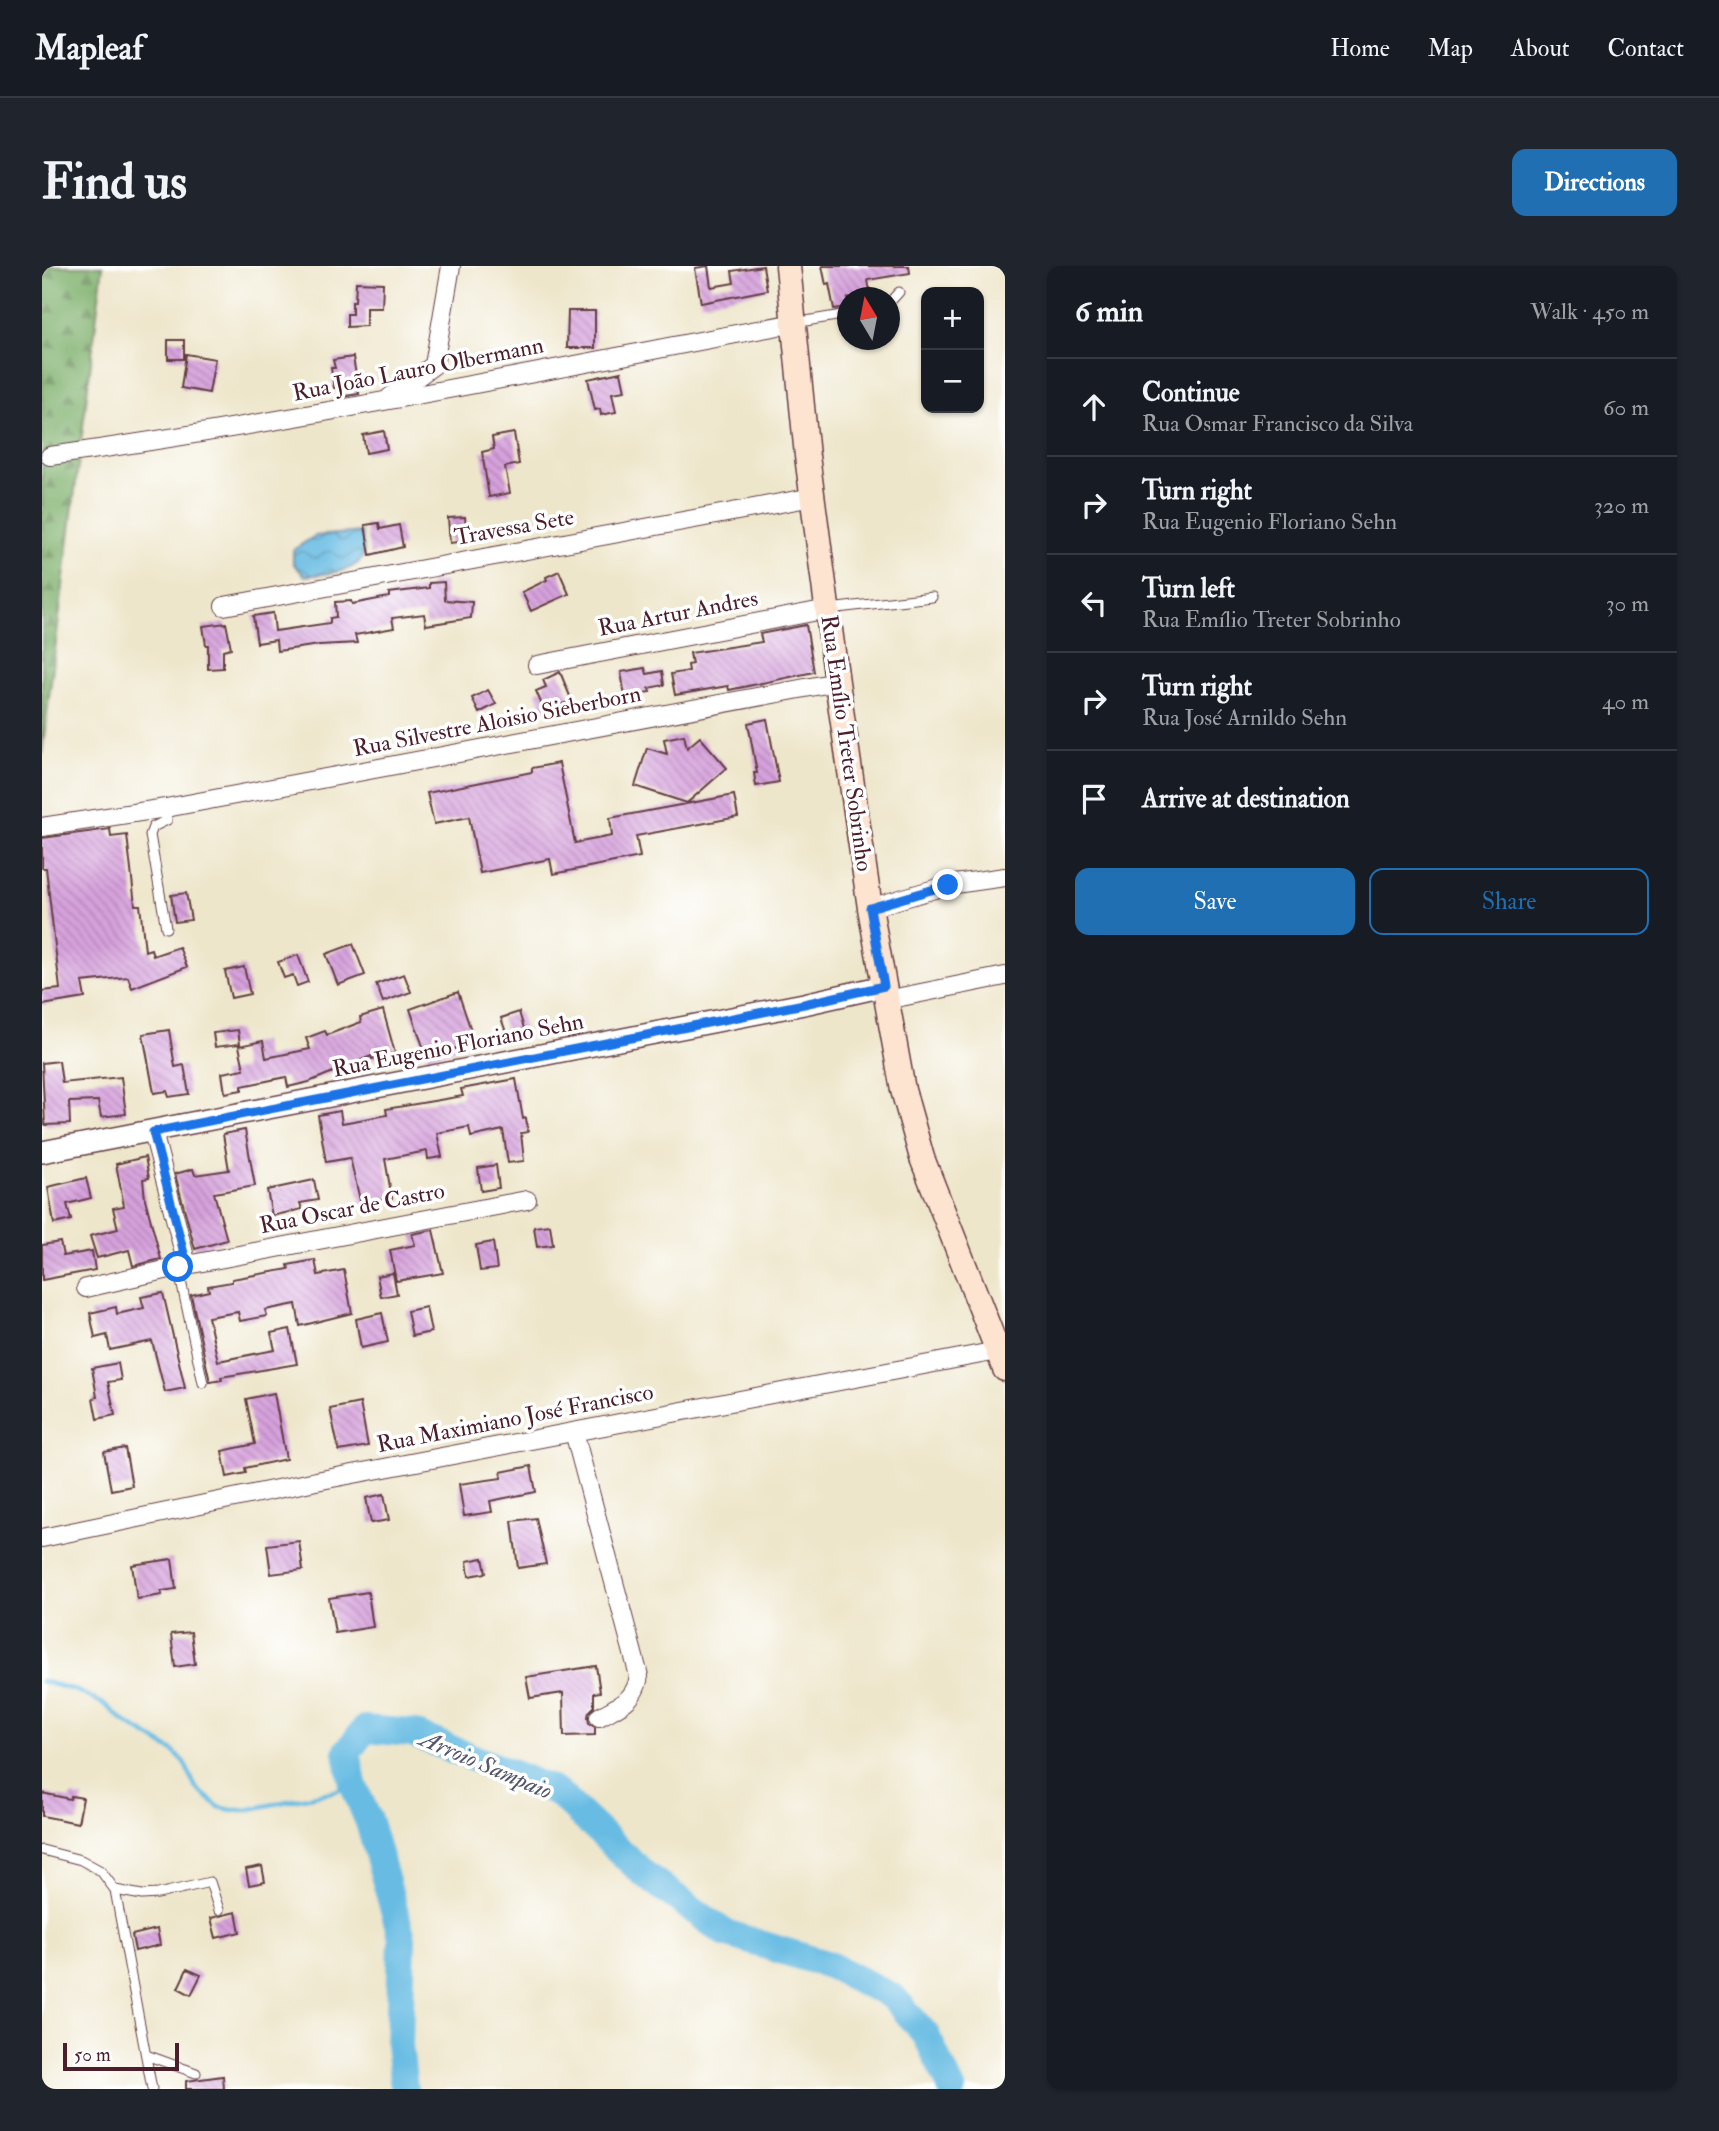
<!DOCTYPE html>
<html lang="en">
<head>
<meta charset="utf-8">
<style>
	:root { --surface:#171b24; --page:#20242c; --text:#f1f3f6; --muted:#9ea1a6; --line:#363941; --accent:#1f6fb2 }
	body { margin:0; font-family:"IM FELL Double Pica",serif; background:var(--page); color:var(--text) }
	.controls { position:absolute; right:21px; top:21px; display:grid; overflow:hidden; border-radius:14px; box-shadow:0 2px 5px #0004 }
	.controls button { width:63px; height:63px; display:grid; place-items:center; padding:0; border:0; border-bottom:2px solid var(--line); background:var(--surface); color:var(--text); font:35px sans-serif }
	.compass { position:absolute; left:795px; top:21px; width:63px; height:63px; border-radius:50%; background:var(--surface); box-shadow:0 2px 5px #0004; rotate:350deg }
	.scale { position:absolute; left:21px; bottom:18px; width:116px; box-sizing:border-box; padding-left:7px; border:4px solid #4a1f2b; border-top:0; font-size:19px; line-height:24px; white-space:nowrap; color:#4a1f2b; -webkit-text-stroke:5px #fff; paint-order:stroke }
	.stop { position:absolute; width:21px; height:21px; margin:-16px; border:5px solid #1a73e8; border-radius:50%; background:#fff }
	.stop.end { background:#1a73e8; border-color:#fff; box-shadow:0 2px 7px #0008 }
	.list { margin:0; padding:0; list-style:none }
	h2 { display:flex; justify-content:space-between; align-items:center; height:91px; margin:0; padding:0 28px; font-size:30px }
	h2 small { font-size:23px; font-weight:400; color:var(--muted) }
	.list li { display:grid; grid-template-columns:46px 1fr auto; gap:21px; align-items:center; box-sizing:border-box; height:98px; padding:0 28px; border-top:2px solid var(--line) }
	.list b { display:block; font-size:26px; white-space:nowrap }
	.list p { margin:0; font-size:23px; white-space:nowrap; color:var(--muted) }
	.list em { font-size:23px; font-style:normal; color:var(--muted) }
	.actions { display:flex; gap:14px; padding:21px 28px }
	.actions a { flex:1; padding:16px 0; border:2px solid var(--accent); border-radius:14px; text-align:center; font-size:24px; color:var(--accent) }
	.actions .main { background:var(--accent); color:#fff }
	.icon { flex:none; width:38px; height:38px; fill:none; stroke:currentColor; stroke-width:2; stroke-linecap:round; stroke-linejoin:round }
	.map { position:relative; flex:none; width:963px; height:1823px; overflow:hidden; border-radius:14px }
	header { display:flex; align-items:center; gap:42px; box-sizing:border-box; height:98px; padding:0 35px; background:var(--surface); border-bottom:2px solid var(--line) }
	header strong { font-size:33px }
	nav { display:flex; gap:38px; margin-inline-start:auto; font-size:24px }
	.intro { display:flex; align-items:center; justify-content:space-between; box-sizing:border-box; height:168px; padding:0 42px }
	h1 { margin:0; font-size:49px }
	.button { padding:18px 32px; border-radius:14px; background:var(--accent); color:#fff; font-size:24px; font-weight:700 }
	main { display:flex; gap:42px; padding:0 42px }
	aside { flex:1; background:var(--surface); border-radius:14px; box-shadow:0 2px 5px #0004 }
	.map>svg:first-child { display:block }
</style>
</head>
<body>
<header>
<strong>Mapleaf</strong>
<nav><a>Home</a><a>Map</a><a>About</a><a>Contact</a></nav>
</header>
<div class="intro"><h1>Find us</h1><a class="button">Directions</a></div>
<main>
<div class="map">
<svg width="963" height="1823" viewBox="0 0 963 1823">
	<defs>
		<pattern id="forest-firs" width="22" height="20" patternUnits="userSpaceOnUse" patternTransform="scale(1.75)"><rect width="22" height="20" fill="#7eb06c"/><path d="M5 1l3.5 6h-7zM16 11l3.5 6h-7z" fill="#698f59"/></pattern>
		<pattern id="water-waves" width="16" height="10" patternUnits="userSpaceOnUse" patternTransform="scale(1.75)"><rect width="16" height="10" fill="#67bce3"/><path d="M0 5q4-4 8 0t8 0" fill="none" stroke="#5798b8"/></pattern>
		<pattern id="building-back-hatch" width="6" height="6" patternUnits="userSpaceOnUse" patternTransform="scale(1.75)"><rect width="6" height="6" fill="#d7a2dd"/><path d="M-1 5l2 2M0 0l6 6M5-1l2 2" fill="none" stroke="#b083b3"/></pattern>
	</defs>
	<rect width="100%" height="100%" fill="#fff"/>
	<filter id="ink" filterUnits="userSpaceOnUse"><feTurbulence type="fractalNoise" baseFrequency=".0143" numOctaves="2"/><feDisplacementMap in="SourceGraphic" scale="14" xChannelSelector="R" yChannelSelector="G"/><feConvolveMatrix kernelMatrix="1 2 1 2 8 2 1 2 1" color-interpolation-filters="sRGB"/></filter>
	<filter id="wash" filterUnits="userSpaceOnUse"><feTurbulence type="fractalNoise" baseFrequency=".00686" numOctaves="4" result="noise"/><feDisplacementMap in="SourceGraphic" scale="28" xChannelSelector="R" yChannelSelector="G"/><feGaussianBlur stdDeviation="1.57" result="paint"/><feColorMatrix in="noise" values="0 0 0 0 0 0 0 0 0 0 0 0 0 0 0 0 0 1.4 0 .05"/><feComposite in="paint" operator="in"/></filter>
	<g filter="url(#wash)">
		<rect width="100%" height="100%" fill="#eee6cb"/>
		<path fill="url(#forest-firs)" stroke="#64684c" stroke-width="2" d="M0 0H61L0 488Z"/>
		<path fill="url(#water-waves)" stroke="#586e87" stroke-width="2" d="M319 266C320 271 322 278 322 283 323 307 280 308 263 310L251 297V284L273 270Z"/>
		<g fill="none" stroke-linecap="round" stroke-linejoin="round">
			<path stroke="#67bce3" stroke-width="4.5" d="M0 1415 35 1425 62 1438 83 1456 131 1485 142 1496 154 1522 177 1541 190 1544H204L294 1525 311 1518"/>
			<path stroke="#67bce3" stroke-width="28" d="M362 1823 357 1779 360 1672 327 1556 311 1518 305 1486 323 1463 370 1467 515 1526 602 1608 683 1667 787 1699 851 1731 884 1769 910 1823"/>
		</g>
		<g id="blocks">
			<path fill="url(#building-back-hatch)" d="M666 0 669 21 692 17 690 5 721 0 725 24 659 37 653 2Z
				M780 0H867L868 7 826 14 829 32H806V41L792 43 787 18 784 19Z
				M314 16 341 17 340 42H324V60L305 61V48H310V36H313Z
				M526 45H553V82H525Z
				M126 74H142V93H126Z
				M144 88 173 93 167 127 139 122Z
				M311 91 317 128 298 131 296 122H292L289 102H293L291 94Z
				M579 106 583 125 570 127 574 146 559 149 558 143 553 144 546 113Z
				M342 165 345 183 324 187 321 169Z
				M472 167 477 198 463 201 468 227 447 231 440 186 452 183 450 171Z
				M423 251 425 275 408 277 406 252Z
				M337 257 338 263 357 259 361 281 328 289 323 259Z
				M517 305 527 328 489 345 480 326 505 314 504 311Z
				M402 316 403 334 430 336 429 352 384 359 382 348 350 352 352 362 313 369 315 377 277 379 235 385 234 374 215 377 211 350 231 347 233 365 288 357V352L294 351 293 336 309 335 310 338 347 331V327L387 322V317Z
				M184 357 189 382 181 384V402L166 403V379H164L161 360Z
				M764 359 772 406 687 424 686 420 633 429 629 408 647 405 646 399 650 398 648 387 720 376 718 368Z
				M603 402 605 408 620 405 622 419 607 422 608 426 583 430 579 406Z
				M518 406 530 435 502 444 494 425 504 421 501 414Z
				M446 424 454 438 437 447 430 432Z
				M725 453 737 516 714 520 712 507H715L706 457Z
				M642 469 645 482 658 471 685 502 645 537 593 520 605 482 625 488 622 473Z
				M517 497 533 577 570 570 568 552 692 529 696 551 594 570 598 591 511 608 508 593 438 607 427 551 392 558 385 527 490 506V502Z
				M68 563 69 571 85 569 93 639H98L103 685 109 683 111 690 137 681 145 701 90 722 86 711 40 716 43 732 0 739V725L18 723 4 602H0V572Z
				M144 627 149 654 133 656 129 629Z
				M311 678 323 709 296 719 284 688Z
				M256 689 266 716 255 720 251 709 242 712 236 696Z
				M202 701 208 728 189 732 183 705Z
				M362 708 369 726 341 736 334 718Z
				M416 726 433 776 385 792 368 743Z
				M341 744 353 787 330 793 329 790 267 816 246 821 244 811 200 820V824L183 827 180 807 202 803 197 780 221 775 224 792 268 783 264 772 283 765 285 769 319 756 318 751Z
				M477 746 484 769 467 775 459 752Z
				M127 764 133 801 142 799 147 828 127 831 125 825 112 827 101 768Z
				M196 764 198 778 173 781 171 767Z
				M17 795 20 817 79 811 84 848 59 851 56 835 27 836 28 858 3 859 0 797Z
				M474 813 481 853 484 852 486 866 479 867 482 895 466 897 461 864 429 871 427 861 395 867 400 891 386 893 385 885 343 893 350 932 319 938 308 892 284 896 276 849 298 845 300 857 345 849 344 843 421 830 419 823Z
				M203 864 213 920 172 927 185 974 153 983 133 908 151 903 153 909 187 904 181 868Z
				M103 891 107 912 101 913 103 933 119 993 91 1000 87 984 55 992 48 970 76 963 71 942 82 940 74 898Z
				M454 899 457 922 439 925 436 902Z
				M44 912 49 932 25 938 29 954 12 958 6 921Z
				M272 914 276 934 258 937 260 943 230 950 225 924Z
				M508 959 511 979 495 981 492 961Z
				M391 964 401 1007 354 1015 348 984 373 979 370 968Z
				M18 976 21 990 50 985 53 1004 0 1014V979Z
				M451 976 455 1003 438 1005 434 979Z
				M273 994 276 1009 302 1004 310 1047 258 1060 254 1038 223 1044 225 1050 198 1055 196 1046 166 1051 176 1095 233 1084 229 1067 248 1063 255 1098 179 1111 180 1114 168 1116 149 1029 167 1025 166 1020 190 1016V1013L247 1003 246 999Z
				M351 1007 355 1028 339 1031 335 1010Z
				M121 1027 143 1122 123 1126 110 1075 68 1084 65 1069 53 1072 48 1047 74 1041 75 1048 102 1042 99 1031Z
				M384 1041 389 1066 370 1070 365 1045Z
				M340 1047 346 1076 319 1082 314 1053Z
				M76 1097 79 1114 66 1116 73 1149 55 1153 51 1132 55 1131 50 1102Z
				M232 1127 244 1193 203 1202 204 1207 185 1211 180 1185 213 1178 204 1133Z
				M318 1137 326 1180 297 1185 288 1143Z
				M83 1182 90 1220 69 1224 62 1186Z
				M489 1200 494 1226 448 1235 450 1246 422 1250 417 1218 460 1212 459 1206Z
				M342 1228 347 1254 329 1257 324 1232Z
				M494 1252 504 1298 476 1302 470 1255Z
				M257 1275 261 1304 229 1308 225 1279Z
				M441 1292 444 1307 427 1310 425 1295Z
				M130 1293 134 1323 119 1325 120 1329 95 1333 90 1299Z
				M326 1326 331 1361 293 1367 287 1332Z
				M149 1366 153 1398 133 1401 129 1368Z
				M554 1400 558 1426 552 1427V1441L547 1446 546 1451 547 1457 553 1461V1469L522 1470 521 1427 488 1432 484 1411Z
				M0 1527 28 1533 29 1530 41 1532 36 1557 0 1550Z
				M220 1600 223 1616 207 1619 204 1603Z
				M194 1646 198 1666 174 1672 169 1652Z
				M115 1663 118 1679 93 1685 90 1669Z
				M145 1703 159 1709 149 1729 136 1722Z
				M181 1810 182 1823H144V1815Z"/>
		</g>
	</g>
	<g filter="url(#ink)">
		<use href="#blocks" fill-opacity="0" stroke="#633d43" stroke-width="2"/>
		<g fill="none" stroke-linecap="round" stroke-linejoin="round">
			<g stroke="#633d43" stroke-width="11">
				<path id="service" d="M848 36 857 26
					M752 57 806 48
					M787 343 890 331
					M124 542 125 554 111 561 108 569 124 662
					M136 1001 161 1117
					M0 1584 39 1594 59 1605 73 1624 110 1823
					M73 1624 100 1629 116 1628 168 1616 177 1644
					M104 1789 154 1807"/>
			</g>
			<g stroke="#633d43" stroke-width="20">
				<path id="minor" d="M348 131 392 99 409 0
					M8 190C257 155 504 104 752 57
					M182 340 771 231
					M495 399 786 343
					M0 561 124 542 795 416
					M828 642 906 619 963 611
					M844 734 963 710
					M111 866 145 999
					M44 1022 145 999 485 934
					M532 1166 597 1410C593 1435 578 1439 557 1451
					M0 1272 269 1216 955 1085"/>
			</g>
			<g stroke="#633d43" stroke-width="24">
				<path id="tertiary" d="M0 886 762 738 842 720"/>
			</g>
			<g stroke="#633d43" stroke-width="27">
				<path id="secondary" d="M746 0 765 190 795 416 828 642 861 824 880 892 963 1103"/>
			</g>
			<use href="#service" stroke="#fff" stroke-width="9"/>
			<use href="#minor" stroke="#fff" stroke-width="18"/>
			<use href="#tertiary" stroke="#fff" stroke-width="21"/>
			<use href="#secondary" stroke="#fde4d1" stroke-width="24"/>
		</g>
	</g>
	<g fill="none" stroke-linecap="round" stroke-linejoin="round" filter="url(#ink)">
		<path stroke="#1a73e8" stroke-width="9" d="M136 1001 145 999 111 866 762 738 842 720 828 642 906 619"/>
	</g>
	<g text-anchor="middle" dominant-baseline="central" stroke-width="7" stroke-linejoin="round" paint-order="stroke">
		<g font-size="23" fill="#4a1f2b" stroke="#fff">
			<text transform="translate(376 103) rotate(-11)">Rua João Lauro Olbermann</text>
			<text transform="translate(472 261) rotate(-10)">Travessa Sete</text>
			<text transform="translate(636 347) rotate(-11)">Rua Artur Andres</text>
			<text transform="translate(455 455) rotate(-11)">Rua Silvestre Aloisio Sieberborn</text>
			<text transform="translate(805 477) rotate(82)">Rua Emílio Treter Sobrinho</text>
			<text transform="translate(416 779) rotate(-11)">Rua Eugenio Floriano Sehn</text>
			<text transform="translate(310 942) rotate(-11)">Rua Oscar de Castro</text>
			<text transform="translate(473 1152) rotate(-11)">Rua Maximiano José Francisco</text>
		</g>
		<g font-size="24" font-style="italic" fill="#54566b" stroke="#fff">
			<text transform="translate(444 1499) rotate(23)">Arroio Sampaio</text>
		</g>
	</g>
</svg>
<div class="controls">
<button>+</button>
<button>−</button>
</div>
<svg class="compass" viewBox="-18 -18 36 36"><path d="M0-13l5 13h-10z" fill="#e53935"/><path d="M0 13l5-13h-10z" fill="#9ea1a6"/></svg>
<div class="scale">50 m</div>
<div class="stop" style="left:136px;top:1001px"></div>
<div class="stop end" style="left:906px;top:619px"></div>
</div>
<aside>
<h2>6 min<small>Walk · 450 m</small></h2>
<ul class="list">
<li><svg class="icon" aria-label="ahead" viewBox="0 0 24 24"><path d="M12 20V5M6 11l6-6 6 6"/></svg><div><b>Continue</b><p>Rua Osmar Francisco da Silva</p></div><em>60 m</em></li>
<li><svg class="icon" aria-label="right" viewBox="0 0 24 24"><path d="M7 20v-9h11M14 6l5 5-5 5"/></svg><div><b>Turn right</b><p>Rua Eugenio Floriano Sehn</p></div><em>320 m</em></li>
<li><svg class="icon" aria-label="left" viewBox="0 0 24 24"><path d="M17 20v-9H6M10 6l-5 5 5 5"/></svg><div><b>Turn left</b><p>Rua Emílio Treter Sobrinho</p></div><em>30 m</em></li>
<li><svg class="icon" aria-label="right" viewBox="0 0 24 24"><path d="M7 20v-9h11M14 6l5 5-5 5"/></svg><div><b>Turn right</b><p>Rua José Arnildo Sehn</p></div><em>40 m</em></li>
<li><svg class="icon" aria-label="arrive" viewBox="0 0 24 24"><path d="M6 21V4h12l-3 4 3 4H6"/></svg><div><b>Arrive at destination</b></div></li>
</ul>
<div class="actions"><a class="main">Save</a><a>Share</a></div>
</aside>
</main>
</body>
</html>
